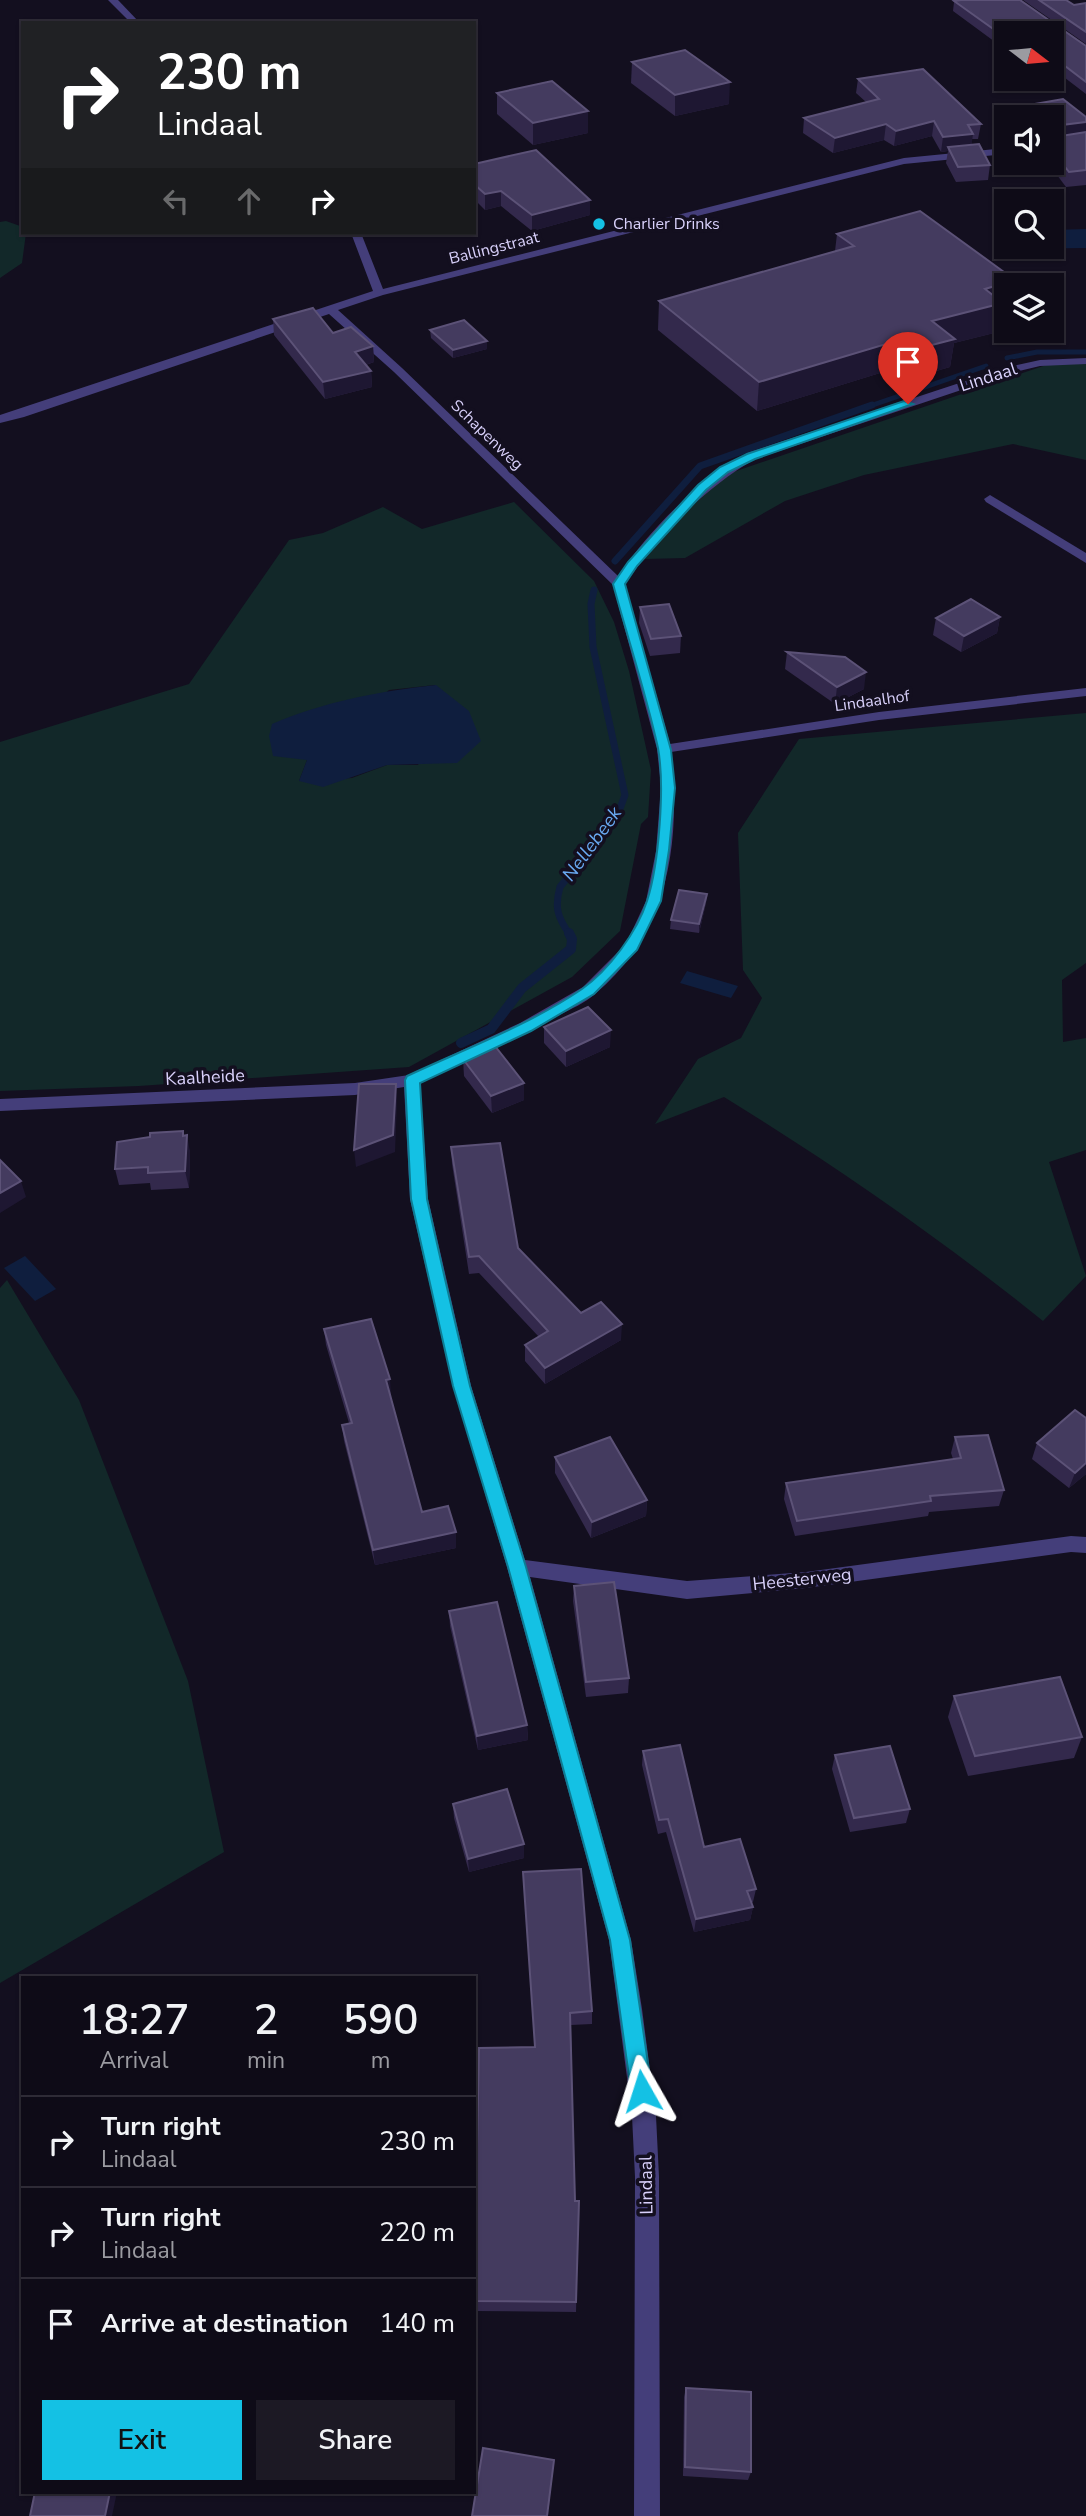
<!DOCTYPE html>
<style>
:root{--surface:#0e0b17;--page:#1c1924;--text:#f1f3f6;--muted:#9b9ba1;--line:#2e2b36;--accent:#14c1e4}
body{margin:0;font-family:"Nunito Sans",sans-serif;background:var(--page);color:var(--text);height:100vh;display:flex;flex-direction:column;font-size:26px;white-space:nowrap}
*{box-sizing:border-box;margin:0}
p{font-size:23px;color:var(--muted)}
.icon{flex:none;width:38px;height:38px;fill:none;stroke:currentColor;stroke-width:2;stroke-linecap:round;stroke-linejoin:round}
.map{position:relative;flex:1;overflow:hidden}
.drawer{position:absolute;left:21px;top:1976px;width:455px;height:518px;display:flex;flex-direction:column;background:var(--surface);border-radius:0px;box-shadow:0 2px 5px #0004,0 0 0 2px var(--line)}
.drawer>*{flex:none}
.banner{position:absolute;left:21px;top:21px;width:455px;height:214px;border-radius:0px;box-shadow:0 2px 5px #0004,0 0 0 2px var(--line);background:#202124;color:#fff;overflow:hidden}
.needle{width:46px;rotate:106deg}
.fabs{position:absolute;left:994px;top:21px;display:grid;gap:14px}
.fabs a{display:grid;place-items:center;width:70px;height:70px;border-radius:0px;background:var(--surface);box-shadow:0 2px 5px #0004,0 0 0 2px var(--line);font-size:35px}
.pin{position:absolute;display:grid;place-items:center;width:60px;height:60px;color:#fff;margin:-72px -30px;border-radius:50% 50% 50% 0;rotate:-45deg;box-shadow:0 0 7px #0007}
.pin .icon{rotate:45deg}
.me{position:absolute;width:77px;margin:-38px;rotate:354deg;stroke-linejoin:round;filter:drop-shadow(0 0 5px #0008)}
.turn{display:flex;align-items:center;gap:24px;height:147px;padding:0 21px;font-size:32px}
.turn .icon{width:91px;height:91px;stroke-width:2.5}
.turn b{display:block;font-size:49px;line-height:60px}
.lanes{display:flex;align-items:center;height:66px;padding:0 21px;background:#0003;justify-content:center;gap:35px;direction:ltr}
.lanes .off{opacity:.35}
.eta{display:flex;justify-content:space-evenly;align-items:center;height:119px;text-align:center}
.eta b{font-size:42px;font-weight:600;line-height:49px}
.action{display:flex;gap:14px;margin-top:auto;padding:14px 21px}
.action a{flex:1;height:80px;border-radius:0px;background:var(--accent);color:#111;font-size:28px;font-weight:600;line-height:80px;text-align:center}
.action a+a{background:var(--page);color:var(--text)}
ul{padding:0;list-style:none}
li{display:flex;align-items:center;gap:21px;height:91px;padding:0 21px;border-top:2px solid var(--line)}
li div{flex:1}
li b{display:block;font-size:26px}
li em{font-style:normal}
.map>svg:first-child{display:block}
.green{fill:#122829;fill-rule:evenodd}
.water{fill:#0f1e3e}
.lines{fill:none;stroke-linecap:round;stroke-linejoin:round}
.stream-far2{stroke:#0f1e3e;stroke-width:5}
.stream-far1{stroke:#0f1e3e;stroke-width:7}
.stream{stroke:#0f1e3e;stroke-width:10}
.street{fill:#443e7a;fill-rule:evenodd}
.wall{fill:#33294c}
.shaded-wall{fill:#1e1732}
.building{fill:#443b5f;stroke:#5c5277;stroke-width:2}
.route{fill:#14c1e4;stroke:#0d7d94;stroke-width:2}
.poi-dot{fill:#14c1e4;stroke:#130f1f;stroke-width:2.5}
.labels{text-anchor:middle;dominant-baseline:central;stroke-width:7;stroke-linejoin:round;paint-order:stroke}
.far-poi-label{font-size:16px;fill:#d9d1fb;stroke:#130f1f;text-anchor:start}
.far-street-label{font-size:16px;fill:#d9d1fb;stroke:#130f1f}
.street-label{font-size:18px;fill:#d9d1fb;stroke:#130f1f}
.water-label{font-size:19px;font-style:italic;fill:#69a9f2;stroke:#130f1f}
</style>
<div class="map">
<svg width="1086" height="2516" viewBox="0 0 1086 2516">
<rect width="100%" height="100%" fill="#130f1f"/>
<g class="green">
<path d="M6,221l17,6v6h3l-4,30 -22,15v-56z"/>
<path d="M1055,362l31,2v96l-73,-16 -149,31 -79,26 -100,57 -40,1 68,-80z"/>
<path d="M514,502l80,79 20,41 15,49 22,99 -3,47 -7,7 -21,107 -48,46 -163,90 -270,19 -139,5v-349l189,-58 100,-144 34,-7 60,-26 39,22zM435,685l17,14 -34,66h-31l-35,13 -53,3 8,-21 82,-70z"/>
<path d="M1086,713v250l-24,17 1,62 23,-4v112l-37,12 37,114 -43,45c-102,-82 -208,-156 -319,-224l-69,27 43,-65 43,-21 21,-40 -19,-28 -5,-137 61,-94z"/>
<path d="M7,1280l72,120 109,281 36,171 -224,131v-695z"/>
</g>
<g class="water">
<path d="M1086,229v19l-89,1 6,-17 3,-1v16h46v-17z"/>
<path d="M436,685l33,26 12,30 -24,22 -70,2 -64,22 -24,-6 8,-21 -34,-4 -4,-20 3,-12c51,-22 108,-33 164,-39z"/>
<path d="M687,971l51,15 -7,12 -51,-15z"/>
<path d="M25,1256l31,33 -21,12 -31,-33z"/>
</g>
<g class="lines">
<g class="stream-far2">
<path d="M1007,358l30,-6h49"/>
<path d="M867,407l119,-41"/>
</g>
<g class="stream-far1">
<path d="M615,561l85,-95 172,-61"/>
<path d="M570,935c-12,-17 -16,-27 -10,-48l58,-73 7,-19 -32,-148 -2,-43 3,-14"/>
</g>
<path class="stream" d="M461,1043l30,-14 31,-41 49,-39 1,-10 -3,-6"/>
<g class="street">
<path d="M108,0h10l22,23h-9z"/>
<path d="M1006,148v6l-102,10 -521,131 -45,15 64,58 216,208c34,-49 77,-92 129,-123l261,-86 32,-7 46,-2v6l-46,2 -25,6 -260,87c-53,31 -95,75 -130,125l45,160 209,-32 207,-24v8l-207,24 -208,32c10,90 -2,181 -76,242 -10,9 -24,15 -36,21 -45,26 -92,46 -139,68l8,116 43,187 54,174 162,21 119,-9 265,-36 15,1v16l-15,-1 -265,36 -119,11 -157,-22 101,363 11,69 14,107 3,61 1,339h-26l1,-339 -3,-61 -23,-176 -102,-373 -54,-181 -43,-187 -6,-112 -49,8 -355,16v-12l355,-16 54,-8 111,-52 63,-36 43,-43 20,-43 10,-50 5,-64 -4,-38 -44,-164 -219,-213 -65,-58 -305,103 -24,6v-8l373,-124 -22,-58h10l22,56 521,-131z"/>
<path d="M990,495l96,58v10l-100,-61 -2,-3z"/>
</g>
</g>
<g class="wall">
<path d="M952,0h68l66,46v48l-34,-26v-35h-46v17l-53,-39 1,-9z"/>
<path d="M1023,0h43l8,5 12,-2v41z"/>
<path d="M632,62l97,42 -54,12 -44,-33z"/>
<path d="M858,79l123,45 -3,15h-6l-1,6 19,20 -2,15 -32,2 -10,-19 2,-12 -7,1 -9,-16 -38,10 -10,-6 -51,13 -30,-20 1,-15 62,-16 -10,-9z"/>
<path d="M497,93l91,40 -55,12 -36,-31z"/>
<path d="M1018,107l68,10v68l-20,2 -18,-24h4v-46h-35z"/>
<path d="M474,164l116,51 -58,16 -31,-25 -16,4 -11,-11z"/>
<path d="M837,234l178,46 -1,5h-8l-8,47 -44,11 -4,24 -45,13 -12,-11 -136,42 -99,-81 1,-29 176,-50z"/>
<path d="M273,319l60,14 40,13 1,16 -8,3 5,6 1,16 -47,12 -51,-64z"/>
<path d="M430,330l57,19 -34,9 -22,-20z"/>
<path d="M640,607l41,29 -1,17 -30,3 -11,-33z"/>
<path d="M1000,617l-3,16 -36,19 -28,-17 3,-17z"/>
<path d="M787,652l77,37 -29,15 -50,-35z"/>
<path d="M707,894l-1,9 -7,30 -29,-4 1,-9z"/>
<path d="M544,1027l66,20 -44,20 -22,-24z"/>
<path d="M463,1059l61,41 -32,13 -28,-37z"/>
<path d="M183,1131l7,21 -1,36 -38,2 -1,-7 -31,2 -4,-16 35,-32z"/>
<path d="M451,1147l67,101 63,65 40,27 -76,44 -20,-23v-16l14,-8 -60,-64 -10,1 -17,-110z"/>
<path d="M324,1329l67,66 -1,1 32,116 34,20v16l-81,17 -31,-124 -2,-16 7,-2 -23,-78z"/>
<path d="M955,1437l49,53 -5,16 -70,6 -1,4 -133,20 -11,-37 2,-16 167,-24 -2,-6z"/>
<path d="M1037,1443l49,31 -17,14 -37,-29z"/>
<path d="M555,1457l92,43 -1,16 -55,22 -36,-65z"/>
<path d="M574,1586l55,92 -1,15 -42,4 -13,-96z"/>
<path d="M449,1611l78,114 1,15 -50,10 -28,-124z"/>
<path d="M954,1696l128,41 -8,21 -106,18 -20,-59z"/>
<path d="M643,1751l61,96 52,42 -3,13 -2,1 2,4 -3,13 -56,12 -28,-100 -8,2 -16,-69z"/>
<path d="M835,1755l75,54 -4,14 -56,9 -18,-63z"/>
<path d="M453,1804l71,40v14l-55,14 -15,-54z"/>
<path d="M523,1872l69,139v13l-21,1 4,176h4l-3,111 -102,-1v-45l61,-219z"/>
<path d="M686,2388l65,84 -3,8 -65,-4 1,-79z"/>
</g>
<g class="shaded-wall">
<path d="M730,82l-1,22 -54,12v-21z"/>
<path d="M588,111v22l-55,12v-22z"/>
<path d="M934,121l-2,15 -38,10 2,-15z"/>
<path d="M1086,122v14l-34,5 2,-15z"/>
<path d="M886,124l-2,16 -51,13 2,-15z"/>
<path d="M973,134l-2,15 -23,-2v4l-7,1 2,-15z"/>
<path d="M501,191v15l-16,4v-16z"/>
<path d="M590,200v15l-58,16v-16z"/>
<path d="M1015,280l-1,5h-8v25l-4,1 -4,21 -44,11 -4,24 -45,13 4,-29 23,-30 53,-32z"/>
<path d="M487,341v8l-34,9v-8z"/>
<path d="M896,341l-3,28 -136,42 2,-29z"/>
<path d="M373,346l1,16 -18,6 -1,-16z"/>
<path d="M371,371l1,16 -47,12 -2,-17z"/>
<path d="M1000,617l-3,16 -36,19 3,-16z"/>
<path d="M866,672l-2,17 -29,15 2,-17z"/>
<path d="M707,894l-1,9 -7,30v-9z"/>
<path d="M611,1030l-1,17 -44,20v-16z"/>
<path d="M524,1083v17l-32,13 -1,-17z"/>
<path d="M396,1084l1,17 -2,51 -39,15 -2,-17z"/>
<path d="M187,1135l3,17 -1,36 -4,-17z"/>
<path d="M21,1181l5,16 -26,16v-20z"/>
<path d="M622,1324l-1,16 -76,44v-16z"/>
<path d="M390,1379l1,16 -4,1 -1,-16z"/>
<path d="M1086,1463v11l-17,14 6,-15z"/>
<path d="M647,1500l-1,16 -55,22 1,-16z"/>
<path d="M456,1532v16l-81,17 -2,-15z"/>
<path d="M527,1725l1,15 -50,10 -1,-14z"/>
<path d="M524,1844v14l-55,14 -1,-13z"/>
<path d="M753,1907l-3,13 -56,12 2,-13z"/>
<path d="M554,2460l-6,56h-1z"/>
<path d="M110,2492h7l-5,24h-7z"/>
</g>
<g class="building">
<path d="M961,0h59l66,46v36l-34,-26v-23h-46v5l-52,-37z"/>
<path d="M1039,0h27l8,5 12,-2v29z"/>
<path d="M685,50l45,32 -55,13 -43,-33z"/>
<path d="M923,69l58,55 -13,1 5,9 -30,3 -9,-16 -38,10 -10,-7 -51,14 -31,-20 75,-19 -21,-20z"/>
<path d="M552,81l36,30 -55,12 -36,-30z"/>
<path d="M1063,99l23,18v5l-32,4 -2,9 3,2 31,-5v38l-17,2 -17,-22v-33h-25l-9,-10z"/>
<path d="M979,144l11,21 -32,2 -10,-20z"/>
<path d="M536,150l54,50 -58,15 -31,-24 -16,3 -11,-10v-20z"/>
<path d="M920,211l95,69 -30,9 18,14 -71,18 23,18 -46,12 -13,-10 -137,41 -100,-81 195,-55 -17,-12z"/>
<path d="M313,308l20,25 18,-6 22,19 -18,6 16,19 -48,11 -50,-63z"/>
<path d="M464,320l23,21 -34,9 -23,-20z"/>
<path d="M971,599l29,18 -36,19 -28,-18z"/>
<path d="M669,604l12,32 -30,3 -11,-32z"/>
<path d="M787,652l58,5 21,15 -29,15z"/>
<path d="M679,890l28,4 -8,30 -28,-4z"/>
<path d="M588,1007l23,23 -45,21 -22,-24z"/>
<path d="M495,1046l29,37 -33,13 -28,-37z"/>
<path d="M359,1084h37l-3,51 -39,15z"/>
<path d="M183,1131v5l4,-1 -2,36 -37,2v-6l-33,2 2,-27 33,-5v-4z"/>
<path d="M500,1143l18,105 63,65 20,-11 21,22 -77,44 -20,-23 23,-14 -69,-75 -10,1 -18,-110z"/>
<path d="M0,1160l21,21 -21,12z"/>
<path d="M371,1319l19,60 -4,1 36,132 26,-6 8,26 -83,18 -31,-125 10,-2 -28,-94z"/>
<path d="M1075,1410l11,8v45l-11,10 -38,-30z"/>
<path d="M988,1435l16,55 -74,6 1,5 -134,20 -11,-38 175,-25 -6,-21z"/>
<path d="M610,1437l37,63 -55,22 -37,-65z"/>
<path d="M614,1582l15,96 -43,4 -12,-96z"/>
<path d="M497,1602l30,123 -50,11 -28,-125z"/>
<path d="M1060,1677l22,60 -107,19 -21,-60z"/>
<path d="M680,1745l24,102 36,-8 16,50 -9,2 6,16 -57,12 -28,-100 -9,1 -16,-69z"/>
<path d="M890,1746l20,63 -56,9 -19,-63z"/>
<path d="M507,1789l17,55 -56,15 -15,-55z"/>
<path d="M581,1869l11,142 -22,2 5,188h4l-3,101 -102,-1 5,-253 56,-1 -12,-175z"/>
<path d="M686,2388l65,4v80l-66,-5z"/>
<path d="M483,2448l71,12 -7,56h-75z"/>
<path d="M35,2492h75l-5,24h-75z"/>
</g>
<path class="route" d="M904,401l9,3 -158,55 -27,13 -22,18 -69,76 -12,18 46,166 4,38 -6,62 -8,51 -24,49 -43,44 -63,37 -111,52 7,116 18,80 25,107 56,181 104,373 22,151 -3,8 -7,3 -8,-3 -3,-8 -21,-151 -102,-373 -55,-181 -24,-107 -18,-80 -6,-119 2,-4c58,-27 122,-51 175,-87 27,-19 55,-57 65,-88 12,-37 18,-115 11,-153 -12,-55 -30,-109 -45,-164l15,-22 70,-77 22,-18 27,-13z"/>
<circle class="poi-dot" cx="599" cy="224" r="7"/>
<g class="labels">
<g class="far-poi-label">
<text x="613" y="224">Charlier Drinks</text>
</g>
<g class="far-street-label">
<text transform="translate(494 248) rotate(-14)">Ballingstraat</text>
<text transform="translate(487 435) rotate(44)">Schapenweg</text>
<text transform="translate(872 701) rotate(-8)">Lindaalhof</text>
</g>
<g class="street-label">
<text transform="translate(988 377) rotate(-18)">Lindaal</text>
<text transform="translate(205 1077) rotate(-3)">Kaalheide</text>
<text transform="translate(802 1579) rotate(-6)">Heesterweg</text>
<text transform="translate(646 2185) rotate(-91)">Lindaal</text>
</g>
<g class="water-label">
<text transform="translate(592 844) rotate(-54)">Nellebeek</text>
</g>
</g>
</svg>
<div class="fabs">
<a><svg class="needle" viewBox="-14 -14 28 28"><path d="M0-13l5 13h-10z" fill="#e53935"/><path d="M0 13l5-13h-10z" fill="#9b9ba1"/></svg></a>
<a><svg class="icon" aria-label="sound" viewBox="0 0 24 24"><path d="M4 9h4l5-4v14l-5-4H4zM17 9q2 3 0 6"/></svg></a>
<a><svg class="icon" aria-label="search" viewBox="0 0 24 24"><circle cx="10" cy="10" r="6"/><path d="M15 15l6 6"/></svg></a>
<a><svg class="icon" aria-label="layers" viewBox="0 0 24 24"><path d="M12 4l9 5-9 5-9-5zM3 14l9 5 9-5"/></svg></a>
</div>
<div class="pin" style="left:908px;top:404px;background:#d93025"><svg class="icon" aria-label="arrive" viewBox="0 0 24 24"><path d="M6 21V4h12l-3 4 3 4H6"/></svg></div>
<svg class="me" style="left:642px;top:2091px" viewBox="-20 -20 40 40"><path d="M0-17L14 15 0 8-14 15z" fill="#14c1e4" stroke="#fff" stroke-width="4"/></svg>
<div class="banner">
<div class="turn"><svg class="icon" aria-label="right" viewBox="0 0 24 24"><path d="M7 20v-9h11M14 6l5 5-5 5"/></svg><div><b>230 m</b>Lindaal</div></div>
<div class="lanes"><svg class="icon off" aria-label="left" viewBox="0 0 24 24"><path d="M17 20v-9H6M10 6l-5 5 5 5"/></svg><svg class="icon off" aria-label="ahead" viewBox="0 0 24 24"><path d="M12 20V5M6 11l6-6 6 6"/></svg><svg class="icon" aria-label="right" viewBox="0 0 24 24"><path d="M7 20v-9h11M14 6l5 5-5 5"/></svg></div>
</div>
<section class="drawer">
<div class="eta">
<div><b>18:27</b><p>Arrival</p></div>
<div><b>2</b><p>min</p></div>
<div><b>590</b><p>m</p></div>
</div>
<ul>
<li><svg class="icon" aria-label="right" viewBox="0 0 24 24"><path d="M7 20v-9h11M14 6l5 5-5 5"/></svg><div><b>Turn right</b><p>Lindaal</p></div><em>230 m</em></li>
<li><svg class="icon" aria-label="right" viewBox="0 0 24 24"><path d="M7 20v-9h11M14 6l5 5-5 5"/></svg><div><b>Turn right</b><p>Lindaal</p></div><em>220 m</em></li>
<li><svg class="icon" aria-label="arrive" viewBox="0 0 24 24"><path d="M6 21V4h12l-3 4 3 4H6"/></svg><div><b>Arrive at destination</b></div><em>140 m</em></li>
</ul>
<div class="action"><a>Exit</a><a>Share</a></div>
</section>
</div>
